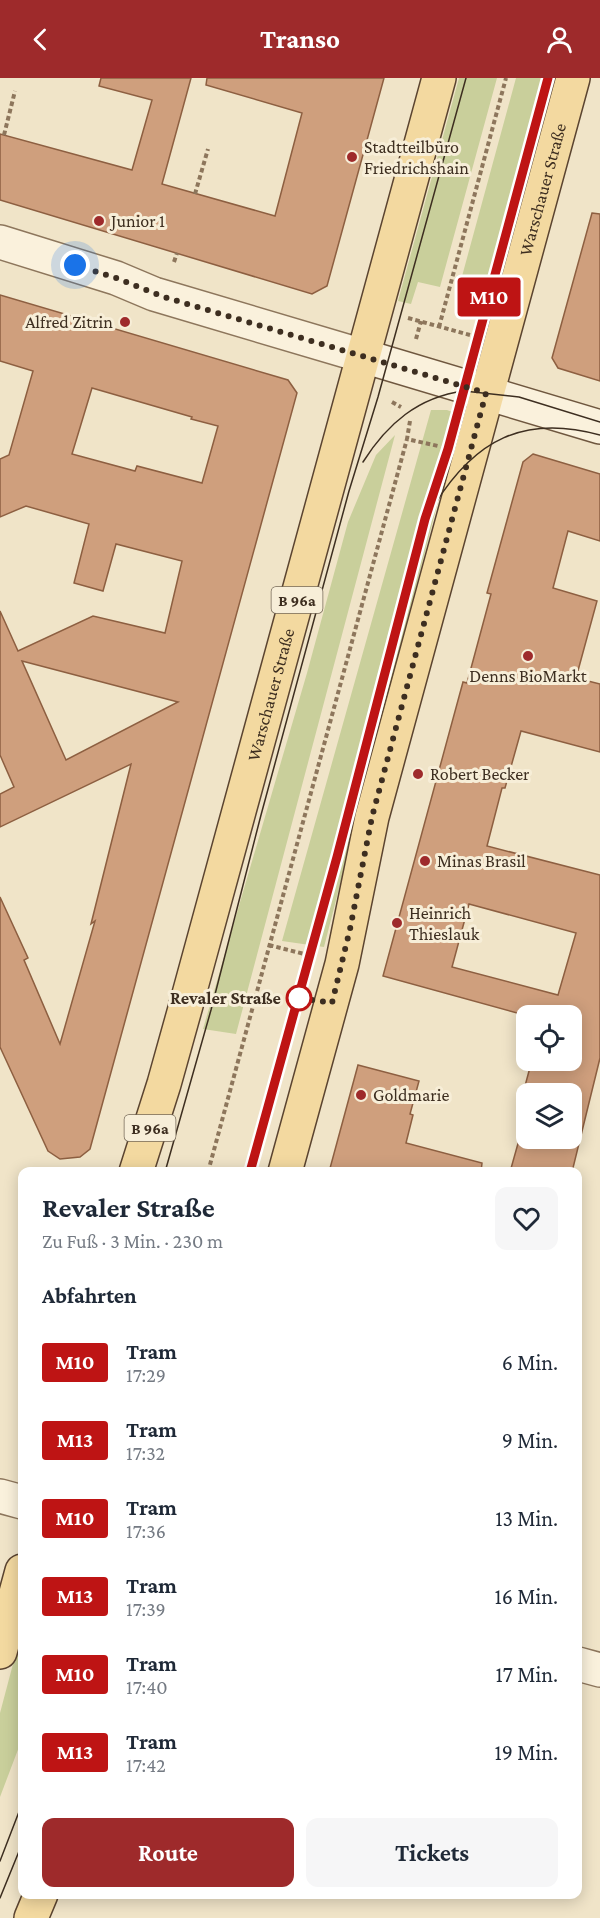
<!DOCTYPE html>
<html lang="de">
<meta charset="utf-8">
<style>
body{margin:0;font-family:"Crimson Pro",serif;background:#f6f6f7;color:#1f2937;height:100vh;display:flex;flex-direction:column;font-size:22px;white-space:nowrap}
*{box-sizing:border-box;margin:0}
p{font-size:20px;color:#747a83}
.icon{flex:none;width:33px;height:33px;fill:none;stroke:currentColor;stroke-width:2;stroke-linecap:round;stroke-linejoin:round}
.map{position:relative;flex:1;overflow:hidden}
.side{position:absolute;left:18px;top:1089px;width:564px;height:732px;display:flex;flex-direction:column;background:#fff;border-radius:12px;box-shadow:0 3px 15px #0003}
.side>*{flex:none}
.badge{padding:0 12px;border-radius:4px;font-size:21px;line-height:39px}
.fabs{position:absolute;left:516px;top:927px;display:grid;gap:12px}
.fabs a{display:grid;place-items:center;width:66px;height:66px;border-radius:12px;background:#fff;box-shadow:0 3px 15px #0003;font-size:30px}
.you{position:absolute;width:30px;height:30px;margin:-15px;border:4px solid #fff;border-radius:50%;background:#1a73e8;box-shadow:0 0 0 9px #1a73e833}
.map>.badge{position:absolute;translate:-50% -50%;box-shadow:0 0 0 3px #fff}
h2{padding:0 24px;font-size:22px;line-height:54px}
.round{display:grid;place-items:center;flex:none;width:63px;height:63px;border-radius:12px;background:#f6f6f7}
.headline{display:flex;align-items:center;justify-content:space-between;height:102px;padding:0 24px}
h1{font-size:28px;font-weight:700;line-height:45px}
.cta{display:flex;gap:12px;margin-top:auto;padding:12px 24px}
.cta a{flex:1;height:69px;border-radius:12px;background:#9e2a2b;color:#fff;font-size:24px;font-weight:700;line-height:69px;text-align:center}
.cta a+a{background:#f6f6f7;color:#1f2937}
ul{padding:0;list-style:none}
li{display:flex;align-items:center;gap:18px;height:78px;padding:0 24px}
li div{flex:1}
li b{display:block;font-size:22px}
li em{font-style:normal}
li .badge{min-width:66px;font-weight:700;text-align:center}
header{display:flex;justify-content:space-between;align-items:center;height:78px;padding:0 24px;background:#9e2a2b;color:#fff;font-size:27px;font-weight:700}
.map>svg:first-child{display:block}
.green{fill:#c9cf9b}
.building{fill:#cf9f7d;stroke:#8d5f41;stroke-width:1.5;fill-rule:evenodd}
.lines{fill:none;stroke-linecap:round;stroke-linejoin:round}
.street-casing{stroke:#8d765c;stroke-width:36}
.secondary-casing{stroke:#6f573f;stroke-width:36}
.primary-casing{stroke:#5b4430;stroke-width:36}
.path{stroke:#8d765c;stroke-width:4;stroke-dasharray:4.5 3;stroke-linecap:butt}
.street{stroke:#faf1dc;stroke-width:33}
.secondary{stroke:#faf1dc;stroke-width:33}
.primary{stroke:#f3d9a0;stroke-width:33}
.tram{stroke:#3d2e20;stroke-width:1.5}
.line-casing{stroke:#fff;stroke-width:14}
.line{stroke:#be1414;stroke-width:9}
.walk{stroke:#3d2e20;stroke-width:6;stroke-dasharray:0 10.8}
.poi-dot{fill:#9e2a2b;stroke:#f7eed8;stroke-width:2}
.stop-dot{fill:#fff;stroke:#be1414;stroke-width:3}
.labels{text-anchor:middle;stroke-width:6;stroke-linejoin:round;paint-order:stroke}
.shield{fill:#f7eed8;stroke:#756857;stroke-width:1.5}
.shield-label{font-size:16px;font-weight:bold;fill:#3d2e20}
.poi-label{font-size:18px;fill:#3d2e20;stroke:#f7eed8;text-anchor:start}
.street-label{font-size:18px;fill:#3d2e20;stroke:#f7eed8}
.stop-label{font-size:18px;font-weight:bold;fill:#3d2e20;stroke:#f7eed8;text-anchor:end}
</style>
<header><svg class="icon" aria-label="back" viewBox="0 0 24 24"><path d="M15 5l-7 7 7 7"/></svg>Transo<svg class="icon" aria-label="person" viewBox="0 0 24 24"><circle cx="12" cy="8" r="4"/><path d="M4 21q1-7 8-7t8 7"/></svg></header>
<div class="map">
<svg width="600" height="1840" viewBox="0 0 600 1840">
<rect width="100%" height="100%" fill="#f0e4c8"/>
<!-- green -->
<path class="green" d="M459,0H497L440,209L418,204L411,226L398,223Z
M516,0H556L489,246L477,244L483,220L458,213Z
M431,332H447L463,338L445,396L324,869L282,863Z
M395,357L236,956L203,951L307,595L348,444L376,377Z
M22,1552V1661L0,1719V1635Z"/>
<!-- building -->
<path class="building" d="M101,0H191L162,106L275,138L302,35L206,7L207,0H384L327,208L312,216L0,122V56L132,92L152,22L99,8Z
M592,135L600,136V303L558,290L552,280Z
M0,217L288,302L297,315L90,1071L80,1079L60,1081L48,1073L0,969V819L28,880L24,882L60,966L95,843L91,846L131,686L0,749V716L14,709L0,677V533L18,573L93,538L165,555L182,483L116,466L103,513L74,505L89,446L26,428L0,439V381L9,377L33,293L0,283ZM92,310L192,339L191,341L218,348L202,405L137,388L135,393L72,376ZM22,583L178,624L66,682Z
M533,376L600,396V463L568,453L553,510L597,523L576,600L600,606V674L521,653L505,710H502L487,768L600,797V980L572,1094H510L526,1037V1060H572V1016H526V1032L519,1030L532,982H572V938H528L383,898L463,604L467,605L491,516L487,515L523,384ZM469,826L576,855L558,917L452,889Z
M358,987L419,1003L410,1036L413,1037L406,1065L482,1085L481,1094H329Z"/>
<g class="lines">
<!-- street casing -->
<g class="street-casing">
<path id="street" d="M0,164L116,200L154,216L363,278
M0,1418L22,1424
M578,1586L600,1592"/>
</g>
<!-- secondary casing -->
<g class="secondary-casing">
<path id="secondary" d="M363,278L600,349"/>
</g>
<!-- primary casing -->
<g class="primary-casing">
<g id="primary">
<path id="s1" d="M136,1094L164,1006L188,920L439,0"/>
<path id="s2" d="M285,1094L342,886L372,739L573,0"/>
<path d="M0,1574L22,1493"/>
<path d="M31,1840L41,1816"/>
</g>
</g>
<!-- path -->
<path class="path" d="M4,57L15,13
M195,116L208,71
M174,184L177,175
M408,240L470,257
M439,249L506,0
M416,261L421,243
M392,324L401,329
M410,343L407,361L438,368
M269,867L312,878
M208,1094L407,361"/>
<!-- street -->
<use href="#street" class="street"/>
<!-- secondary -->
<use href="#secondary" class="secondary"/>
<!-- primary -->
<use href="#primary" class="primary"/>
<!-- tram -->
<path class="tram" d="M363,384C387,346 418,319 464,313L519,319L600,344
M435,426C475,362 524,336 600,357
M165,1094L211,932L261,737L349,413L378,319L466,0
M250,1094L343,759L425,441L448,371L548,0
M0,1783L22,1726
M0,1820L22,1766"/>
</g>
<g class="lines">
<!-- line casing -->
<g class="line-casing">
<path id="line" d="M250,1094L337,779L425,441L448,371L548,0"/>
</g>
<!-- line -->
<use href="#line" class="line"/>
<!-- walk -->
<path class="walk" d="M75,187L116,200L164,219L486,315L372,739L350,851L332,925L299,920"/>
</g>
<!-- markers -->
<g class="poi-dot">
<circle cx="352" cy="79" r="6"/>
<circle cx="99" cy="143" r="6"/>
<circle cx="125" cy="244" r="6"/>
<circle cx="528" cy="578" r="6"/>
<circle cx="418" cy="696" r="6"/>
<circle cx="425" cy="783" r="6"/>
<circle cx="397" cy="845" r="6"/>
<circle cx="361" cy="1017" r="6"/>
</g>
<circle class="stop-dot" cx="299" cy="920" r="12"/>
<g class="labels">
<!-- shield labels -->
<g class="shield">
<rect x="271.5" y="509" width="51" height="26" rx="4.5"/>
<rect x="124.5" y="1037" width="51" height="26" rx="4.5"/>
</g>
<g class="shield-label">
<text x="297" y="528">B 96a</text>
<text x="150" y="1056">B 96a</text>
</g>
<!-- poi labels -->
<g class="poi-label">
<text x="364" y="75">Stadtteilbüro<tspan x="364" dy="21">Friedrichshain</tspan></text>
<text x="111" y="149">Junior 1</text>
<text x="113" y="250" text-anchor="end">Alfred Zitrin</text>
<text x="528" y="604" text-anchor="middle">Denns BioMarkt</text>
<text x="430" y="702">Robert Becker</text>
<text x="437" y="789">Minas Brasil</text>
<text x="409" y="841">Heinrich<tspan x="409" dy="21">Thieslauk</tspan></text>
<text x="373" y="1023">Goldmarie</text>
</g>
<!-- street labels -->
<g class="street-label">
<text dy="6" stroke="none"><textPath href="#s2" startOffset="1016">Warschauer Straße</textPath></text>
<text dy="6" stroke="none"><textPath href="#s1" startOffset="496">Warschauer Straße</textPath></text>
</g>
<!-- stop labels -->
<g class="stop-label">
<text x="281" y="926">Revaler Straße</text>
</g>
</g>
</svg>
<div class="fabs">
<a><svg class="icon" aria-label="locate" viewBox="0 0 24 24"><circle cx="12" cy="12" r="6"/><path d="M12 2v4M12 18v4M2 12h4M18 12h4"/></svg></a>
<a><svg class="icon" aria-label="layers" viewBox="0 0 24 24"><path d="M12 4l9 5-9 5-9-5zM3 14l9 5 9-5"/></svg></a>
</div>
<div class="you" style="left:75px;top:187px"></div>
<b class="badge" style="left:489px;top:219px;background:#be1414;color:#fff">M10</b>
<section class="side">
<div class="headline"><div><h1>Revaler Straße</h1><p>Zu Fuß · 3 Min. · 230 m</p></div><a class="round"><svg class="icon" aria-label="heart" viewBox="0 0 24 24"><path d="M12 20l-8-8c-3-5 5-10 8-4 3-6 11-1 8 4z"/></svg></a></div>
<h2>Abfahrten</h2>
<ul>
<li><span class="badge" style="background:#be1414;color:#fff">M10</span><div><b>Tram</b><p>17:29</p></div><em>6 Min.</em></li>
<li><span class="badge" style="background:#be1414;color:#fff">M13</span><div><b>Tram</b><p>17:32</p></div><em>9 Min.</em></li>
<li><span class="badge" style="background:#be1414;color:#fff">M10</span><div><b>Tram</b><p>17:36</p></div><em>13 Min.</em></li>
<li><span class="badge" style="background:#be1414;color:#fff">M13</span><div><b>Tram</b><p>17:39</p></div><em>16 Min.</em></li>
<li><span class="badge" style="background:#be1414;color:#fff">M10</span><div><b>Tram</b><p>17:40</p></div><em>17 Min.</em></li>
<li><span class="badge" style="background:#be1414;color:#fff">M13</span><div><b>Tram</b><p>17:42</p></div><em>19 Min.</em></li>
</ul>
<div class="cta"><a>Route</a><a>Tickets</a></div>
</section>
</div>
